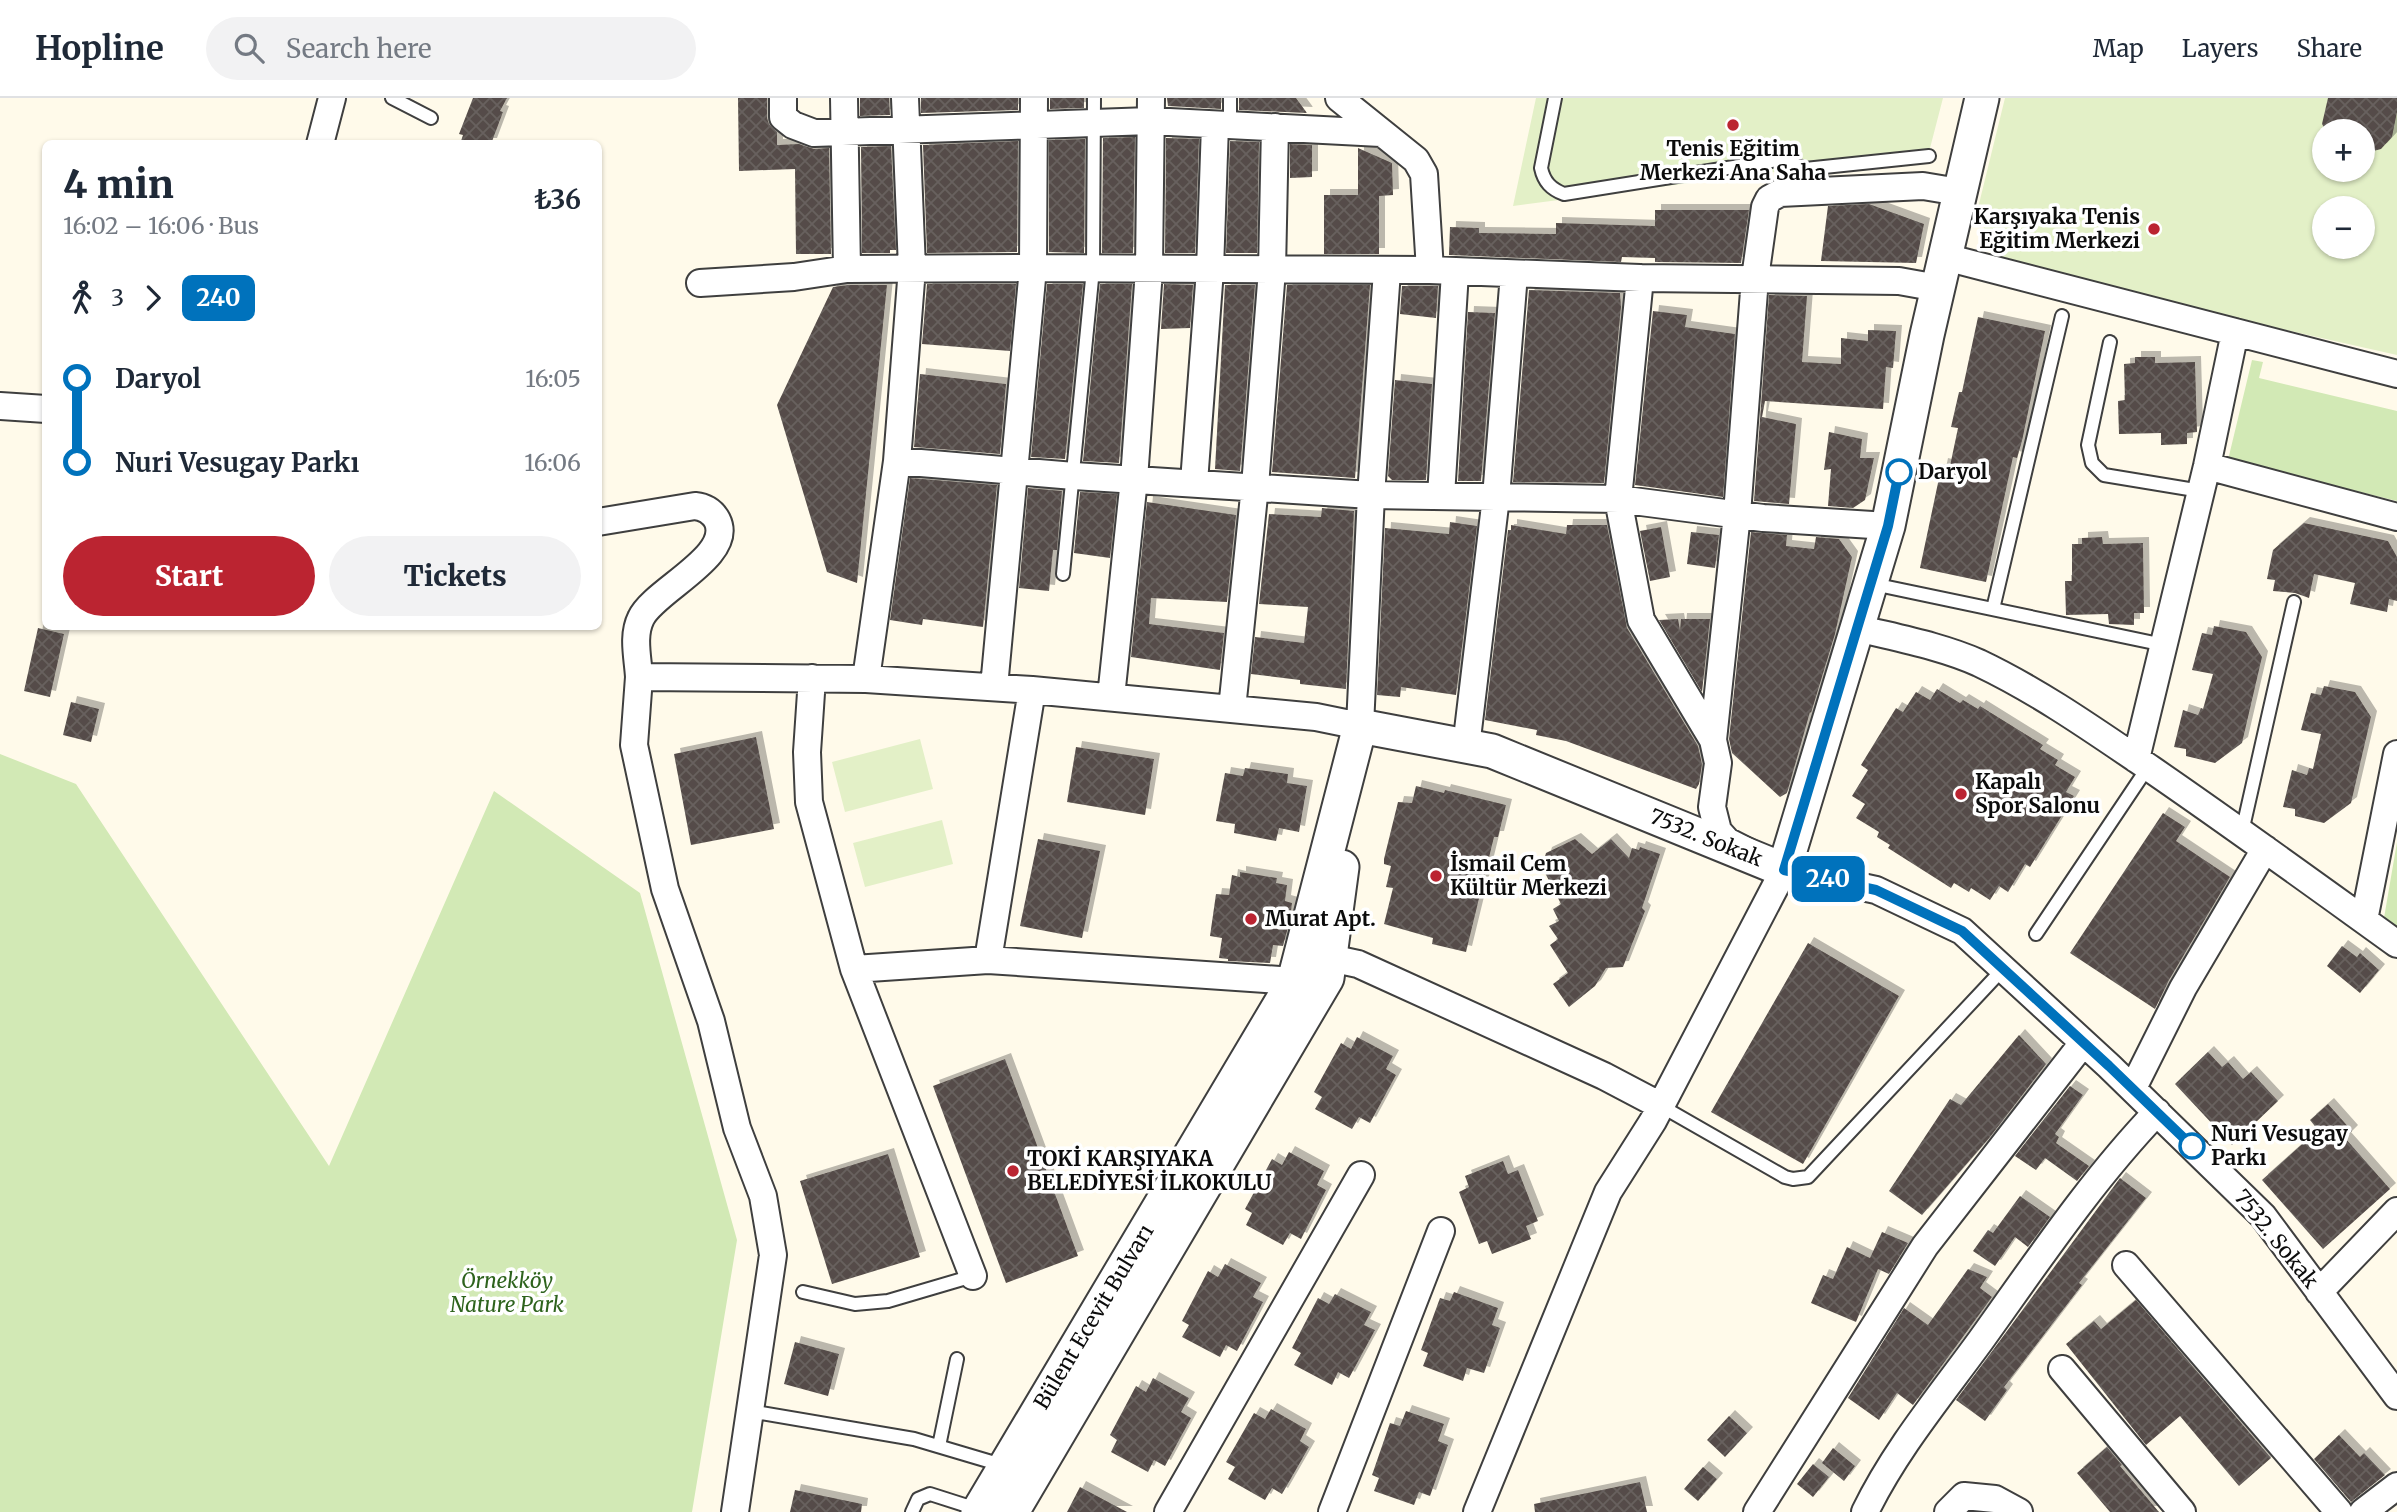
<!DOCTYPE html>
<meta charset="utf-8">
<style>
body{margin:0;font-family:Merriweather,serif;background:#f2f2f3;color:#1f2937;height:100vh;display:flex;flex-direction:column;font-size:26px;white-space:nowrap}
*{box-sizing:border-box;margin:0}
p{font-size:23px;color:#747a83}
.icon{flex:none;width:38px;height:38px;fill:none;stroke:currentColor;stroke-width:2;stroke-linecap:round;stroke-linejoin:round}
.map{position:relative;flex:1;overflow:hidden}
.details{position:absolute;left:42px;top:42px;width:560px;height:490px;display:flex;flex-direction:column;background:#fff;border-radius:10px;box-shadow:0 2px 5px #0004}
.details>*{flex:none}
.badge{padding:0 14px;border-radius:10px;font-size:24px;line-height:46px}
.fabs{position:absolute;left:2312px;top:21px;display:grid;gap:14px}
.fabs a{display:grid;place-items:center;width:63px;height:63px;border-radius:50%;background:#fff;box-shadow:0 2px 5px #0004;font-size:35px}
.map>.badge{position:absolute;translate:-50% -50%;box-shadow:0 0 0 4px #fff}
.legs{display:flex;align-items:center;gap:10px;height:77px;padding:0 21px;font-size:23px}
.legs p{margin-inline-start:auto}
.summary{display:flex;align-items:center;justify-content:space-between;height:119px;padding:0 21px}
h1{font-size:38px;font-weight:800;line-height:52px}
.cta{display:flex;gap:14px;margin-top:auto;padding:14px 21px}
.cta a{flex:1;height:80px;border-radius:42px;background:#bb2431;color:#fff;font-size:28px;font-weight:800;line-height:80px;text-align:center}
.cta a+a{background:#f2f2f3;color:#1f2937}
ul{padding:0 21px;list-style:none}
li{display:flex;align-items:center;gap:24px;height:84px;font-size:26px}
li i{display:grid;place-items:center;width:10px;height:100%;margin:0 9px;background:currentColor}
li i::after{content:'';width:18px;height:18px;margin:-9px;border:5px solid;border-radius:50%;background:#fff}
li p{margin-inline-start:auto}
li:first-child i{background:linear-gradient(#0000 50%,currentColor 0)}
li:last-child i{background:linear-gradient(currentColor 50%,#0000 0)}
header{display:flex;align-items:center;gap:42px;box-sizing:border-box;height:98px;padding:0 35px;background:#fff;border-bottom:2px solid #e0e1e3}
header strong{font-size:33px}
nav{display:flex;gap:38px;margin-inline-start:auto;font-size:24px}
.search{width:490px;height:63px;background:#f2f2f3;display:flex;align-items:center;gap:18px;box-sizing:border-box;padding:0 24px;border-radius:38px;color:#747a83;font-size:26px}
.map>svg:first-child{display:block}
.park{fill:#d2e9b5}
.pitch{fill:#e3f0c7;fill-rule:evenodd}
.building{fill:url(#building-cross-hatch);filter:url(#shadow)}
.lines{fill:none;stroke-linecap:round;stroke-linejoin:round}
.service-casing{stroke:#3f3f3f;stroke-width:16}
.minor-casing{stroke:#3f3f3f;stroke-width:30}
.tertiary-casing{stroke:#3f3f3f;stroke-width:37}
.service{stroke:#fff;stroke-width:12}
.minor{stroke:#fff;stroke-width:26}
.tertiary{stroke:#fff;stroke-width:33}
.line-1-casing{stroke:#fff;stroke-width:16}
.line-1{stroke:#0072bc;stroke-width:10}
.poi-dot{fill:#bb2431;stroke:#fff;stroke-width:2.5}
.stop-1-dot{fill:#fff;stroke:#0072bc;stroke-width:3.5}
.labels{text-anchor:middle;stroke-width:7;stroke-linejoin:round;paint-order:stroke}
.poi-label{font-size:21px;font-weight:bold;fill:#0c0c0c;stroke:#fff;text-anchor:start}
.stop-label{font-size:21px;font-weight:bold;fill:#0c0c0c;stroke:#fff;text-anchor:start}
.street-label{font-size:21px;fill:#0c0c0c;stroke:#fff}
.park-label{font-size:21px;font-style:italic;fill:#2e631d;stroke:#fff}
</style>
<header>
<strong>Hopline</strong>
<div class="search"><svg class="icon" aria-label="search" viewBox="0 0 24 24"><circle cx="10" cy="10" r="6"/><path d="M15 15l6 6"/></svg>Search here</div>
<nav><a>Map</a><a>Layers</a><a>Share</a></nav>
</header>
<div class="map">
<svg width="2397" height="1414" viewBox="0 0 2397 1414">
<defs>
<pattern id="building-cross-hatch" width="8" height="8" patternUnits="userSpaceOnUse" patternTransform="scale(1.75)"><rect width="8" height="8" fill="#544c48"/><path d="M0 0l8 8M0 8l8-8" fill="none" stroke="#68615e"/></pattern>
<filter id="shadow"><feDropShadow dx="6" dy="-6" stdDeviation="0" flood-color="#0004"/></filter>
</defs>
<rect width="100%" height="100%" fill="#fffaea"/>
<!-- park -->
<path class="park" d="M2252,262L2263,264L2259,280L2397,313V403L2228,362Z
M0,656L76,686L329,1068L494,693L640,795L737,1142L692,1414H0Z
M2397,744V830L2384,820Z"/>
<!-- pitch -->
<path class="pitch" d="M1536,0H1943L1929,54L1513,108Z
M2005,0H2397V257L2001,168L1977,114ZM2324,33H2362V72H2324ZM2324,110H2362V149H2324Z
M920,641L933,691L845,714L832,664Z
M942,722L953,766L865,789L853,745Z"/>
<!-- building -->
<path class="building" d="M473,0H507L500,13L503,14L491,46H460L463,37L459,36Z
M738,0H767V20L769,26L777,34V47L799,46L814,51L829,50L831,156H796L795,71L739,73Z
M860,0H889L890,17L860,18Z
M921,0H1018V12L921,15Z
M1050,0H1084V10L1050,11Z
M1167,0H1221V11L1168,8Z
M1239,0H1296L1307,15L1239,12Z
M2328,0H2397V14L2392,39L2381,51L2362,56V33H2326L2322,26Z
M1135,39L1133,155H1102L1103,40Z
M1166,40L1199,41L1195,155H1165Z
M1085,41L1084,155L1049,154V42Z
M1018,43L1017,154L927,155L923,47Z
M1230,43L1259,44L1257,155H1226Z
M1290,46L1312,47V79L1290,80Z
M891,48L896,152H890V155H862L861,49Z
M1358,50L1392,65L1393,97L1379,98V156H1324V97H1358Z
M1869,106L1924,126L1916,165L1821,163L1828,108Z
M1655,112H1749L1741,165L1655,164V160L1622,159L1621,164L1449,157L1450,129L1479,130V135L1556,136V125L1655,128Z
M927,186H1016L1010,253L922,246Z
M1047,186H1083L1065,361L1031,359Z
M1100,186H1132L1119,365L1083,363Z
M1164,186L1193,187L1190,230L1161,231Z
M848,187H887L857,485L827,474L777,307L833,189Z
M1225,187H1255L1240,373L1215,371Z
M1287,187H1370L1355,380L1272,374Z
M1402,188H1438L1436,220L1400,216Z
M1529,192L1620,195L1621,209L1604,385L1513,384Z
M1769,197L1807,198L1802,264L1841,266V240L1868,243V232L1896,233L1893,270L1886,269L1883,311L1765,303L1762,319L1796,326L1789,406L1754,403Z
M1653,213L1687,217L1685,229L1735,236L1723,399L1635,387Z
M1468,214L1495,215L1481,383H1458Z
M1978,219L2045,233L2022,343L2017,360L2013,359L1986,484L1920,470L1942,366L1950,368L1958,330L1951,329L1959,294H1962Z
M2135,259H2155V265L2195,264L2197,334L2187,335V346L2161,347V335L2119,336L2118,303L2125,302L2124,266L2135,265Z
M920,276L1006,286L1000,356L914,349Z
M1395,282L1432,286L1426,382H1392L1388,378Z
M1829,334L1862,341L1860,360H1874L1865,402L1853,410L1828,408L1831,371L1824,372Z
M910,380L997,387L983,529L923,521L922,527L890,522Z
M1028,390L1062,393L1057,452H1053L1049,493L1019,490Z
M1080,394L1117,396L1110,460L1074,455Z
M1147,404L1236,417L1227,504L1151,500L1149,526L1224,535L1220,572L1131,559Z
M1322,410L1354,413L1346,591L1300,586V582L1251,576L1255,539L1304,545L1308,509L1259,506L1269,416L1321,419Z
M1450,424L1477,428L1456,597L1401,589L1400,599L1377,597L1385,430L1449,436Z
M2304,425L2388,443L2397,459V503L2389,501L2387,514L2350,506L2355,485L2314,476L2309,500L2295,495L2273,493L2275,482L2267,481L2273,452Z
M1511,427L1566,436L1567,427H1607L1627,530L1698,648L1702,666L1699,686L1696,691L1566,643L1536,637L1537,632L1485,622L1508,432H1511Z
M1661,429L1670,479L1650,483L1640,433Z
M1691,434L1719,437L1715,470L1687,466Z
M1751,434L1787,437L1786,448L1814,451L1816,439L1839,441L1852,459L1835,536L1811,615L1810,614L1787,695L1780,699L1732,655L1729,641Z
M2102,439L2103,446L2143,445L2144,515H2134V527L2109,526L2108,516L2066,517L2065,483H2072V446H2082V440Z
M1678,521L1680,532L1681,521H1710L1702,594L1659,522Z
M2214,528L2246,534L2262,559L2242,645L2215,665L2186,658V651L2174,649L2183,612L2198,617L2201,610L2203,611L2213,576L2192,572L2202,535L2212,537Z
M38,530L64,536L50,599L24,593Z
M2324,588L2355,594L2371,619L2351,705L2324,725L2295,718V711L2283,709L2292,672L2307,677L2309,670L2313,671L2321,636L2301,632L2311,595L2321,597Z
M1937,591L1960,605L1963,602L1978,611L1980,608L2043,647L2040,651L2058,662L2055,667L2075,679L2066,694L2074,698L2030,769L2025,766L2008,794L1999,788L1990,802L1971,790L1969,794L1954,785L1951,790L1888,750L1890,747L1877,739L1879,734L1856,720L1865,706L1852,698L1868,672L1861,667L1896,610L1903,614L1916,594L1930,602Z
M71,604L99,611L91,644L63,637Z
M756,639L774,731L691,747L674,656Z
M1076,649L1154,661L1145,717L1067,704Z
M1245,670L1288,676L1287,685L1307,688L1299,734L1279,730L1276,743L1234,735L1235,726L1216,723L1225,675L1243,678Z
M1416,688L1444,695L1445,692L1506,707L1498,739H1494L1466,854L1432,846L1433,840L1384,826L1393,790L1386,789L1391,768L1384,766V761L1398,704L1412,705Z
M2163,715L2185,729L2176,743L2230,779L2169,882L2155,911L2070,855Z
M1038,741L1100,753L1082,840L1020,828Z
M1575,741L1592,756L1611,741L1629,760L1632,750L1639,752L1640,749L1660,756L1642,810L1645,813L1623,869L1606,870L1595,888L1569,909L1553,886L1568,875L1550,847L1558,841L1549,828L1559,823L1553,811L1561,806L1542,769L1546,755Z
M1240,774L1277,780L1276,785L1287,787L1285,803L1292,805L1290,822L1283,848L1273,847L1270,865L1228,863V861L1219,860L1222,840L1210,838L1216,796L1229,797L1232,777L1240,779Z
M1808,845L1899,898L1803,1066L1711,1014Z
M2342,848L2357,859L2360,855L2379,872L2360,895L2327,868Z
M2019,937L2046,966L1990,1039L1922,1117L1889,1093L1950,1001L1961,1007Z
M1357,939L1393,958L1386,971L1396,977L1370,1025L1359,1019L1352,1031L1315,1011L1322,999L1314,994L1341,945L1351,951Z
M2208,954L2222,969L2228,964L2243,981L2251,974L2278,1003L2232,1047L2175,986Z
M1005,961L1078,1158L1006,1185L933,988Z
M2070,988L2083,997L2055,1036L2059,1039L2056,1045L2089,1068L2077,1083L2045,1060L2036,1072L2015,1058Z
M2328,1006L2352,1033L2345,1040L2390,1091L2323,1151L2262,1082L2318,1032L2310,1022Z
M1289,1054L1324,1073L1317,1087L1326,1092L1301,1141L1290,1135L1283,1147L1246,1127L1252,1115L1245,1111L1272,1061L1282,1067Z
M888,1056L920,1159L832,1186L800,1083Z
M1503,1063L1508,1076L1518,1072L1538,1123L1526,1128L1531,1141L1492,1156L1487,1143L1479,1146L1459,1094L1469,1089L1465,1078Z
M2120,1080L2146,1100L2079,1185L2082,1187L2004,1289L2007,1292L1985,1323L1956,1302Z
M2020,1098L2050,1119L2028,1149L2015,1139L1995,1168L1973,1153L1988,1132L1993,1135Z
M1882,1134L1908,1145L1889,1176L1878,1171L1856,1224L1811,1205L1823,1177L1833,1181L1847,1149L1870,1160Z
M1225,1166L1261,1185L1253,1199L1263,1204L1237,1253L1226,1247L1220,1259L1182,1239L1189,1227L1182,1223L1208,1173L1218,1179Z
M1968,1171L1987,1179L1980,1190L1992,1199L1913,1307L1897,1295L1879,1322L1848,1300L1904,1210L1928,1227Z
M1454,1194L1498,1210L1492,1227L1500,1230L1484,1275L1467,1270L1463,1283L1423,1268L1428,1255L1421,1252L1440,1200L1450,1203Z
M1335,1196L1371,1214L1364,1227L1375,1232L1349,1280L1338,1274L1332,1287L1294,1267L1301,1255L1292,1250L1318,1200L1329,1206Z
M2136,1202L2271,1360L2239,1388L2180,1318L2146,1347L2066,1246L2094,1223L2101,1231Z
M795,1244L839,1256L828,1298L784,1286Z
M1153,1280L1189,1300L1181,1314L1191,1320L1165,1368L1154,1362L1148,1374L1111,1354L1117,1342L1110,1337L1136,1288L1146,1294Z
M1271,1311L1306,1331L1300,1343L1309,1349L1282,1396L1272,1390L1265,1402L1228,1381L1235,1369L1226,1364L1254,1315L1265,1321Z
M1406,1313L1444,1326L1438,1343L1448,1347L1430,1398L1419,1394L1414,1407L1374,1393L1379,1380L1372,1377L1390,1325L1400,1328Z
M1729,1318L1747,1335L1725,1359L1707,1342Z
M2339,1337L2360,1359L2364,1355L2385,1377L2351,1404L2314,1361Z
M2107,1349L2122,1367L2120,1368L2159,1414H2110L2077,1375Z
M1833,1350L1855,1368L1844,1383L1822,1365Z
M1813,1366L1829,1379L1813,1399L1797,1386Z
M1703,1369L1717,1381L1698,1403L1684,1391Z
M1640,1384L1647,1414H1535L1534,1406Z
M1080,1389L1127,1414H1067Z
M795,1392L862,1406L861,1414H790Z"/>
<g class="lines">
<!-- service casing -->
<g class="service-casing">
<path id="service" d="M392,0L431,20
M1555,0L1541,70C1544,84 1551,91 1564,96L1784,61L1805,71L1929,58
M1230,27V0
M2110,244L2088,347L2092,365L2104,377L2201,393
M1063,476L1093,171L1094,0
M1873,486L2164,547
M1993,511L2062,218
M2242,734L2294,504
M2036,836L2148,669
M1661,1008L1785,1079L1793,1081L1808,1079L2003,871
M803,1194L855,1206L888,1203L973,1178
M749,1313L914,1341L1005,1368
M939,1348L957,1261
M912,1414L918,1401L930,1396L977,1411"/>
</g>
<!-- minor casing -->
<g class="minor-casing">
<path id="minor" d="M783,0V19L793,27L814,35L1150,23L1381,35
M844,0L847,171
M1339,0L1416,62L1424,76L1430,172
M320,46L332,0
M1945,159L2397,276
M1640,180L1618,401L1641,522L1713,642L1718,665L1712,709L1718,733L1727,743L1784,772L1876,792L1962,833L2109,968L2263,1118L2397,1298
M700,185L794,179L847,171L1033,170L1430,172L1640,180L1899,183L1938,190
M0,308L46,311
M897,363L1074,378L1371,397L1618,401L1763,420L1888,428
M2207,368L2397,419
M1194,384L1210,172L1215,27
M1441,398L1455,174
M598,424L695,408C704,409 712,413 717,422C735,458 654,492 641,520C632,538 638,560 639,579
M1857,530C1897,540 1941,548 1979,565C2040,594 2095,633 2151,671C2234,728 2315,787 2397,846
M812,580L807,654L809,704L854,871L973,1178
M866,581L897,363L912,170L905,0
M994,589L1033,170L1034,0
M1111,599L1134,381L1149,172L1151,0
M1232,611L1255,388L1272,172L1275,29
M1713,642L1737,416L1755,180L1765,109L1769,101L1780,95L1923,88L1959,94
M1466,649L1496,399L1514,176
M2136,661L2207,368L2235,234
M2364,822L2397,656
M988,862L1032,592
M854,871L988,862L1294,883L1330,860L1358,866L1604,978L1661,1008
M2133,990L2183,890L2265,751
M2126,1167L2339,1414
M2319,1194L2397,1113
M2062,1271L2182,1414
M735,1414L773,1157L763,1098L737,1030L711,923L665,791L634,647L639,579L866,581L1032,592L1316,619L1360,628L1371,397L1387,173
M1168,1414L1361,1077
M1332,1414L1441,1133
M1477,1414L1608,1094L1653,1023L1784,772
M1757,1414L1925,1148L2083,945
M1865,1414C1895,1352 1941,1297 1981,1242C2037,1164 2091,1083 2157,1014
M1948,1414L1964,1398L1995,1401L2019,1414
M2363,1414L2397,1388"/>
</g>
<!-- tertiary casing -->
<g class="tertiary-casing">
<path id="tertiary" d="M1360,628L1492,653L1784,772L1888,428L1927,237L1982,0
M978,1414L1294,883L1360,628
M1012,1414L1327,880L1342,769"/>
</g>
<!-- service -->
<use href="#service" class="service"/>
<!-- minor -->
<use href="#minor" class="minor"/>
<!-- tertiary -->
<use href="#tertiary" class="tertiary"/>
</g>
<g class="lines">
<!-- line-1 casing -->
<g class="line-1-casing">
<path id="line-1" d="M1899,374L1888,428L1784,772L1876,792L1962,833L2109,968L2192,1048"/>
</g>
<!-- line-1 -->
<use href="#line-1" class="line-1"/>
</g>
<!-- markers -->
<g class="poi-dot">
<circle cx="1733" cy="27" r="7"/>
<circle cx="2154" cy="131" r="7"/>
<circle cx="1961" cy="696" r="7"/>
<circle cx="1436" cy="778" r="7"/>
<circle cx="1251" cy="821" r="7"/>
<circle cx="1013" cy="1073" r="7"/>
</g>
<g class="stop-1-dot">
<circle cx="1899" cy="374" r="12"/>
<circle cx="2192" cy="1048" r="12"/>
</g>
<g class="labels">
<!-- poi labels -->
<g class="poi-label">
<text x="1733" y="58" text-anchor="middle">Tenis Eğitim<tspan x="1733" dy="24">Merkezi Ana Saha</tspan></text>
<text x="2140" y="126" text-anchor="end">Karşıyaka Tenis<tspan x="2140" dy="24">Eğitim Merkezi</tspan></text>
<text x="1975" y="691">Kapalı<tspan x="1975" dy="24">Spor Salonu</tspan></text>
<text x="1450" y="773">İsmail Cem<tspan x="1450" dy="24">Kültür Merkezi</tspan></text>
<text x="1265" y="828">Murat Apt.</text>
<text x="1027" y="1068">TOKİ KARŞIYAKA<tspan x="1027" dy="24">BELEDİYESİ İLKOKULU</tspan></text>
</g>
<!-- stop labels -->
<g class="stop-label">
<text x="1918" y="381">Daryol</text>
<text x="2211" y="1043">Nuri Vesugay<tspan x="2211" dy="24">Parkı</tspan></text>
</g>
<!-- street labels -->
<g class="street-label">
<text transform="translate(1706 740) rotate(22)" y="7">7532. Sokak</text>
<text transform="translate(2276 1141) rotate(51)" y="7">7532. Sokak</text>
<text transform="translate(1094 1219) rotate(-59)" y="7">Bülent Ecevit Bulvarı</text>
</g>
<!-- park labels -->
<g class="park-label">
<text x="507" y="1190">Örnekköy<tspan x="507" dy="24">Nature Park</tspan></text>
</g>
</g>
</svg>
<div class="fabs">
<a>+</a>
<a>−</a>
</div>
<b class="badge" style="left:1828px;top:781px;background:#0072bc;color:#fff">240</b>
<section class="details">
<div class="summary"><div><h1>4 min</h1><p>16:02 – 16:06 · Bus</p></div><b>₺36</b></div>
<div class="legs"><svg class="icon" aria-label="walk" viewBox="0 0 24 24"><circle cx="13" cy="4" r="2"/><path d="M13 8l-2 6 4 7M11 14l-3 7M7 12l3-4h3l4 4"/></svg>3<svg class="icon" aria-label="forward" viewBox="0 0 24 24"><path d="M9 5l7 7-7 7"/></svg><b class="badge" style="background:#0072bc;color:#fff">240</b></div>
<ul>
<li><i style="color:#0072bc"></i><b>Daryol</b><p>16:05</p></li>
<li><i style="color:#0072bc"></i><b>Nuri Vesugay Parkı</b><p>16:06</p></li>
</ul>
<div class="cta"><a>Start</a><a>Tickets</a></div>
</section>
</div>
